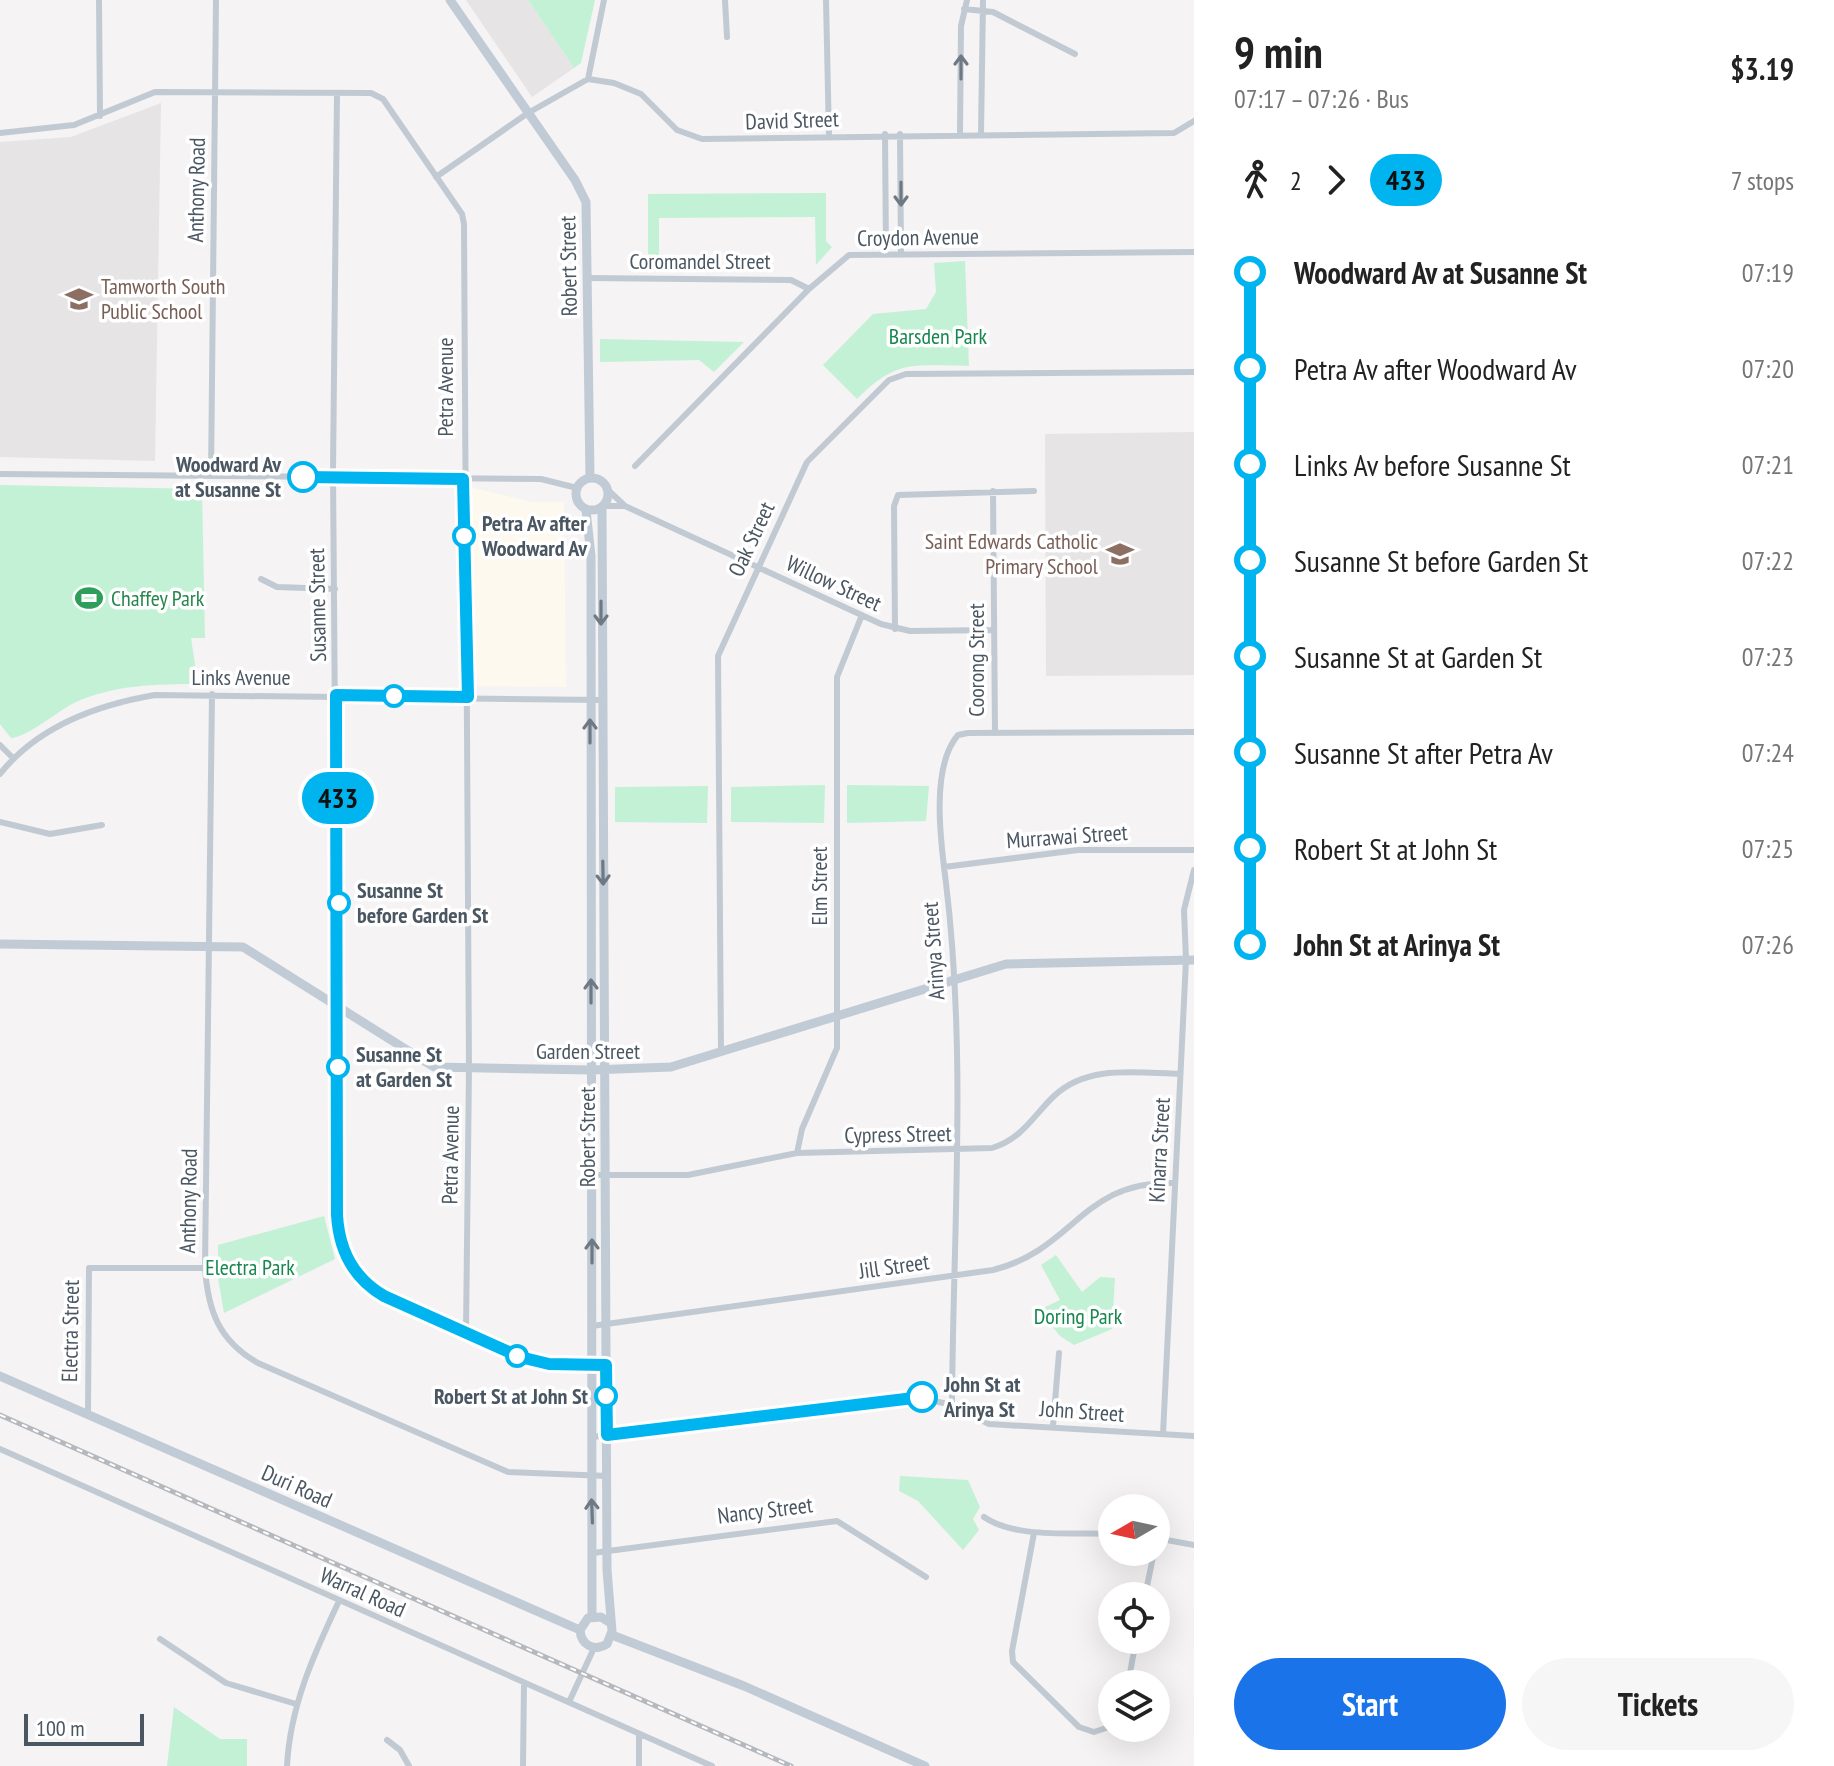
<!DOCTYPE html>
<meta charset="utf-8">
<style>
body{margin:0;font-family:"PT Sans Narrow",sans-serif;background:#f6f6f6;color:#222;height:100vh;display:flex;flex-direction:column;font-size:30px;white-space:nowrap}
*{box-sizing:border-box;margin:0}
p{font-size:26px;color:#767676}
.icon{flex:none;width:44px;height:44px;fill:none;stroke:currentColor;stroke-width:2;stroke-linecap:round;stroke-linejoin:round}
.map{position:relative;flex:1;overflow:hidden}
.sheet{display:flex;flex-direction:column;background:#fff;width:640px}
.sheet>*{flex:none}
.badge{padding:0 16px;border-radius:26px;font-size:28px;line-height:52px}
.needle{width:52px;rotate:261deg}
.buttons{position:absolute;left:1098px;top:1494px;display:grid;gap:16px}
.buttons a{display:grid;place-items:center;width:72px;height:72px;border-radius:50%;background:#fff;box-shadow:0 8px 32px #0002;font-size:40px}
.scale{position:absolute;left:24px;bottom:20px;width:120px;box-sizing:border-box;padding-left:8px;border:4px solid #4a5661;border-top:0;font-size:22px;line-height:28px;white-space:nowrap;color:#4a5661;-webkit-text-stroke:6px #fff;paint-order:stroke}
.map>.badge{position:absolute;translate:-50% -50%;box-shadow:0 0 0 4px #fff}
.legs{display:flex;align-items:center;gap:12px;height:88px;padding:0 40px;font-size:26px}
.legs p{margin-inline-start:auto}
.summary{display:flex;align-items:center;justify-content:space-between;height:136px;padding:0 40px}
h1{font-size:44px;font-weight:600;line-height:60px}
.button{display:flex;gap:16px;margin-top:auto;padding:16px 40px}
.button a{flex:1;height:92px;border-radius:48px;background:#1a73e8;color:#fff;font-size:32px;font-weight:600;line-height:92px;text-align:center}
.button a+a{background:#f6f6f6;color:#222}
ul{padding:0 40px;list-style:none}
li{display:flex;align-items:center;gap:28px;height:96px;font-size:30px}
li i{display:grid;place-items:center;width:12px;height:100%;margin:0 10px;background:currentColor}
li i::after{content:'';width:20px;height:20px;margin:-10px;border:6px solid;border-radius:50%;background:#fff}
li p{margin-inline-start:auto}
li:first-child i{background:linear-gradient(#0000 50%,currentColor 0)}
li:last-child i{background:linear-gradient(currentColor 50%,#0000 0)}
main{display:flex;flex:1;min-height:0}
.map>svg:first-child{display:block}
.commercial{fill:#fdf9ef}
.education{fill:#e6e4e5}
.green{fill:#c3f1d5}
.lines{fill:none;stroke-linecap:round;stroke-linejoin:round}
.street{stroke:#c1cad2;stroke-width:6}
.secondary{stroke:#c1cbd6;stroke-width:9}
.rail-casing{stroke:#b5b8bd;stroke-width:5}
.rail{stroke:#fff;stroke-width:2;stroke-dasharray:6;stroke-linecap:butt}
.oneway{stroke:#6e7983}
.oneway2{stroke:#6e7984}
.line-1-casing{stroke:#fff;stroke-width:18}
.line-1{stroke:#00b5ef;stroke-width:12}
.stop-1-dot{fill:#fff;stroke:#00b5ef;stroke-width:4}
.labels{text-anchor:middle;stroke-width:7;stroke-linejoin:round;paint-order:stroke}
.street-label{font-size:22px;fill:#4a5661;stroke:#fff}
.education-label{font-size:22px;fill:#785e54;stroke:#fff;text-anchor:start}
.park-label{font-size:22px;fill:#17864f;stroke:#fff}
.stop-label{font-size:22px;font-weight:bold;fill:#4a5661;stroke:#fff;text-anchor:start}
.leisure-label{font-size:22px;fill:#27864d;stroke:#fff;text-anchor:start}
</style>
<main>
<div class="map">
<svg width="1194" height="1766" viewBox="0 0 1194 1766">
<rect width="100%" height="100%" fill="#f5f3f3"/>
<!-- commercial -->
<path class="commercial" d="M470,487L532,502H564L566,687L472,686Z"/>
<!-- education -->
<path class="education" d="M466,0H528L574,68L532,97Z
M161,103L155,461L0,457V142L71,137Z
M1194,432V675L1046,676L1045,434Z"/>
<!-- green -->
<path class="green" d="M528,0H595L581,63L574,68Z
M826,193V241L832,247L816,265L815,217L659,218V266H648V194Z
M965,261L969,366C914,366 898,358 857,399L823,365L873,314L926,309L936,292L934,263Z
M600,339L744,342L714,372L699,360L600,362Z
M0,485L202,489L205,638H191L198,684C155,684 115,685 76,702C59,710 26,738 11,738L0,724Z
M825,785L824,823L731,822V787Z
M847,785L929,786L926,821L847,823Z
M708,786L707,823L615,822V787Z
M324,1216L335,1259L224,1313L218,1278V1245Z
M1056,1255L1082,1292L1100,1277L1115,1278L1112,1329L1074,1345L1060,1336L1039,1310L1060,1300L1041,1265Z
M900,1476L968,1480L980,1507L973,1519L979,1530L963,1550L918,1501L899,1491Z
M174,1707L220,1739H247V1766H167Z"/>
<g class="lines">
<!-- street -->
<path class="street" d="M99,0L100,116
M725,0L727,37
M826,0L829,137
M964,9L993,12L1075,54
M588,79L604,0
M337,93L333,471L339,1239C348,1264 362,1283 384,1296L520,1357L549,1364L606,1365
M0,133L74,125L155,92L371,93L383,99L462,214L464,224L469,1068L466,1332
M885,134L886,254
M900,134L901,254
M960,134L961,26L967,0
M981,134L983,0
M436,177L528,113L588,79L614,83L641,94L677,130L702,139L1174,133L1194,121
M587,278L791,280L809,289
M635,466L809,289L849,255L1194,252
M0,474L541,479L577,488
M211,476L216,0
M608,490L625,506L881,624L910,631L994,630
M993,491L995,733
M603,506H625
M261,579L277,587L335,589
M895,629L894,506L898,495L1034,491
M212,694L205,1268C208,1311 219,1341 258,1363L508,1472L607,1476
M0,745L13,758
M0,774C38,726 96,705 155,695L602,700
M0,822L50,834L102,825
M944,867L1078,850H1194
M721,1052L718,656L807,462L889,380L906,374L1194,372
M797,1153L802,1129L837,1048V677L862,615
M591,1175H688L797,1153L992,1148C1022,1139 1033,1116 1054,1096C1088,1064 1137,1073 1180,1074
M592,1326L993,1270C1076,1249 1081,1180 1175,1183
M952,1405C953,1231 967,1056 946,883C941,844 930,767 958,735L968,733L1194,732
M88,1414L89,1268H205
M1053,1426L1059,1353
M1163,1434L1186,960L1184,910L1194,870
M593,1437L912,1396L952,1405L989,1424L1194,1436
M0,1449L712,1766
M984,1517C1016,1539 1073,1532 1112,1534
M1034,1533L1012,1651L1013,1662L1079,1727L1094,1732L1112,1726
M1156,1538L1194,1545
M593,1553L837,1521L926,1577
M1145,1596L1154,1552
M160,1639L226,1683L296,1704
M1128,1684L1136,1640
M569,1702L594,1648
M387,1740L400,1750L409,1766
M287,1766C290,1706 314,1654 339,1601
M523,1766L524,1683
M639,1766V1735"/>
<!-- secondary -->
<path class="secondary" d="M450,0L575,180L586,202L590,478
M576 494a16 16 0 1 1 32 0a16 16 0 1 1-32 0Z
M602,507L607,1570L612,1631L607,1644C594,1652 581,1645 580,1630L588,1618L601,1617L609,1622
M586,510L591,556L592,1617
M0,944L243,947L434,1067L591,1070L671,1067L1006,964L1194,960
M0,1376L580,1630
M612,1635L744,1686L925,1766"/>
<!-- rail casing -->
<g class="rail-casing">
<path id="rail" d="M0,1415L791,1766"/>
</g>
<!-- rail -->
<use href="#rail" class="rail"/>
</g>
<!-- one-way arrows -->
<defs><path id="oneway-shaft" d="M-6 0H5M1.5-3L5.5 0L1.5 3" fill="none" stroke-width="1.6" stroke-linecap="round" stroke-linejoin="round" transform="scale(2)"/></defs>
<g class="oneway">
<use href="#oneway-shaft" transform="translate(961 67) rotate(-90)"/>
<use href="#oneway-shaft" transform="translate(901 194) rotate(90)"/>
</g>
<g class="oneway2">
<use href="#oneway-shaft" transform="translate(601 613) rotate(90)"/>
<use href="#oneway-shaft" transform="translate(590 731) rotate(-90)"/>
<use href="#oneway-shaft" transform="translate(603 873) rotate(89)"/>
<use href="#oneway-shaft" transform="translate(591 991) rotate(-90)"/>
<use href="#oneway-shaft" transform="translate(592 1251) rotate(-90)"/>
<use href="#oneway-shaft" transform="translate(592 1511) rotate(-92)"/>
</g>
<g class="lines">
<!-- line-1 casing -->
<g class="line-1-casing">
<path id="line-1" d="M303,477L463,479L468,697L336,695L337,1215C339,1250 353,1278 384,1296L520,1357L549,1364L606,1365L607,1435L922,1397"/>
</g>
<!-- line-1 -->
<use href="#line-1" class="line-1"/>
</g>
<!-- icons -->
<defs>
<g id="school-bare" transform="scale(2.16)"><path d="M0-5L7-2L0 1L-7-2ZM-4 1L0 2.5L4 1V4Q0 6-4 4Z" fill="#8d6e63" stroke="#fff" stroke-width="2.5" paint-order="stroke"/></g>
<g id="stadium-bare" transform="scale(2.16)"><path d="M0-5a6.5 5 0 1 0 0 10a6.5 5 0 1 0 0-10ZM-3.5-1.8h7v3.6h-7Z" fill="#2e9e5b" stroke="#fff" stroke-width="2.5" paint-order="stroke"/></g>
</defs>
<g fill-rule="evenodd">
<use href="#school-bare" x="79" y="299"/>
<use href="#school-bare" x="1120" y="554"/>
<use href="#stadium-bare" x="89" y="598"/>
</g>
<!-- markers -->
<g class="stop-1-dot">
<circle cx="303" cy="477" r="14"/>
<circle cx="464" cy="536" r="10"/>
<circle cx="394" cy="696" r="10"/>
<circle cx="339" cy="903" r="10"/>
<circle cx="338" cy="1067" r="10"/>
<circle cx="517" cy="1356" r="10"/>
<circle cx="606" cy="1396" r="10"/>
<circle cx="922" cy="1397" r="14"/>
</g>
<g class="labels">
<!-- street labels -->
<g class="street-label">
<text transform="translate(792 120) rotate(-2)" y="8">David Street</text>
<text transform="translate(196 190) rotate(-89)" y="8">Anthony Road</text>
<text transform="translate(918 237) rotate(-1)" y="8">Croydon Avenue</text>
<text x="700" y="269">Coromandel Street</text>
<text transform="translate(568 266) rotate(-91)" y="8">Robert Street</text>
<text transform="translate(445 387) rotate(-90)" y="8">Petra Avenue</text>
<text transform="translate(751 539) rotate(-65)" y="8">Oak Street</text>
<text transform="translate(834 583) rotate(25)" y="8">Willow Street</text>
<text transform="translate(317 605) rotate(-91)" y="8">Susanne Street</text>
<text transform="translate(976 660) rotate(-90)" y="8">Coorong Street</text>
<text x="241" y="685">Links Avenue</text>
<text transform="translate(1067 836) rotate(-4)" y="8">Murrawai Street</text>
<text transform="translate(819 886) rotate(-90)" y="8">Elm Street</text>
<text transform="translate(933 951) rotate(-94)" y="8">Arinya Street</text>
<text x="588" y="1059">Garden Street</text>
<text transform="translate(898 1134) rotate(-1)" y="8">Cypress Street</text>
<text transform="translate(587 1137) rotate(-90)" y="8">Robert Street</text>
<text transform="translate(1159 1150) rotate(-87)" y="8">Kinarra Street</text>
<text transform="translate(450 1155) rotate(-89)" y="8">Petra Avenue</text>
<text transform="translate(188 1201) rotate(-89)" y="8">Anthony Road</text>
<text transform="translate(894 1266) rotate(-8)" y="8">Jill Street</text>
<text transform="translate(70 1331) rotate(-89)" y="8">Electra Street</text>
<text transform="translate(1082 1411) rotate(4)" y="8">John Street</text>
<text transform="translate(297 1486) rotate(24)" y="8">Duri Road</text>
<text transform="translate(765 1510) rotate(-7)" y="8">Nancy Street</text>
<text transform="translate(363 1592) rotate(24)" y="8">Warral Road</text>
</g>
<!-- education labels -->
<g class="education-label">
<text x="101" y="294">Tamworth South<tspan x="101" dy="25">Public School</tspan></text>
<text x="1098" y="549" text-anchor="end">Saint Edwards Catholic<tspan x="1098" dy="25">Primary School</tspan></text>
</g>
<!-- park labels -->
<g class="park-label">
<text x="938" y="344">Barsden Park</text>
<text x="250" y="1275">Electra Park</text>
<text x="1078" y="1324">Doring Park</text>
</g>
<!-- stop labels -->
<g class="stop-label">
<text x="281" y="472" text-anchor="end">Woodward Av<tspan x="281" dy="25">at Susanne St</tspan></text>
<text x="482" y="531">Petra Av after<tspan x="482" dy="25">Woodward Av</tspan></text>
<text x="357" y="898">Susanne St<tspan x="357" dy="25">before Garden St</tspan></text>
<text x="356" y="1062">Susanne St<tspan x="356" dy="25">at Garden St</tspan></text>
<text x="944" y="1392">John St at<tspan x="944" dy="25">Arinya St</tspan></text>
<text x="588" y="1404" text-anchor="end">Robert St at John St</text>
</g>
<!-- leisure labels -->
<g class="leisure-label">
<text x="111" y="606">Chaffey Park</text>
</g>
</g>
</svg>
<div class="buttons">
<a><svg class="needle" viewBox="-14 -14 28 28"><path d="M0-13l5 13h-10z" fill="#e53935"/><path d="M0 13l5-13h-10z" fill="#767676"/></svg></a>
<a><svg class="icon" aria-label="locate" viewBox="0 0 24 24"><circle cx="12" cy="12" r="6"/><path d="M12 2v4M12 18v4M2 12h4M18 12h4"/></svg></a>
<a><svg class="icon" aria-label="layers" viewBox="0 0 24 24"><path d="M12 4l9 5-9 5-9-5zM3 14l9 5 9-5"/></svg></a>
</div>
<div class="scale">100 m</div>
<b class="badge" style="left:338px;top:798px;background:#00b5ef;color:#111">433</b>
</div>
<section class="sheet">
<div class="summary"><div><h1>9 min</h1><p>07:17 – 07:26 · Bus</p></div><b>$3.19</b></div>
<div class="legs"><svg class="icon" aria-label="walk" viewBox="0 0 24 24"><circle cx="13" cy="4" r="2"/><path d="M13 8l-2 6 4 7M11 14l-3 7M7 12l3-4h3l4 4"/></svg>2<svg class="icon" aria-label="forward" viewBox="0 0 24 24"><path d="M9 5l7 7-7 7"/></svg><b class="badge" style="background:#00b5ef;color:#111">433</b><p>7 stops</p></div>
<ul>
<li><i style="color:#00b5ef"></i><b>Woodward Av at Susanne St</b><p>07:19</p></li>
<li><i style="color:#00b5ef"></i><span>Petra Av after Woodward Av</span><p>07:20</p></li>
<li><i style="color:#00b5ef"></i><span>Links Av before Susanne St</span><p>07:21</p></li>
<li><i style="color:#00b5ef"></i><span>Susanne St before Garden St</span><p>07:22</p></li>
<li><i style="color:#00b5ef"></i><span>Susanne St at Garden St</span><p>07:23</p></li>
<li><i style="color:#00b5ef"></i><span>Susanne St after Petra Av</span><p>07:24</p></li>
<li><i style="color:#00b5ef"></i><span>Robert St at John St</span><p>07:25</p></li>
<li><i style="color:#00b5ef"></i><b>John St at Arinya St</b><p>07:26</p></li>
</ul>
<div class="button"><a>Start</a><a>Tickets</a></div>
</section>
</main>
